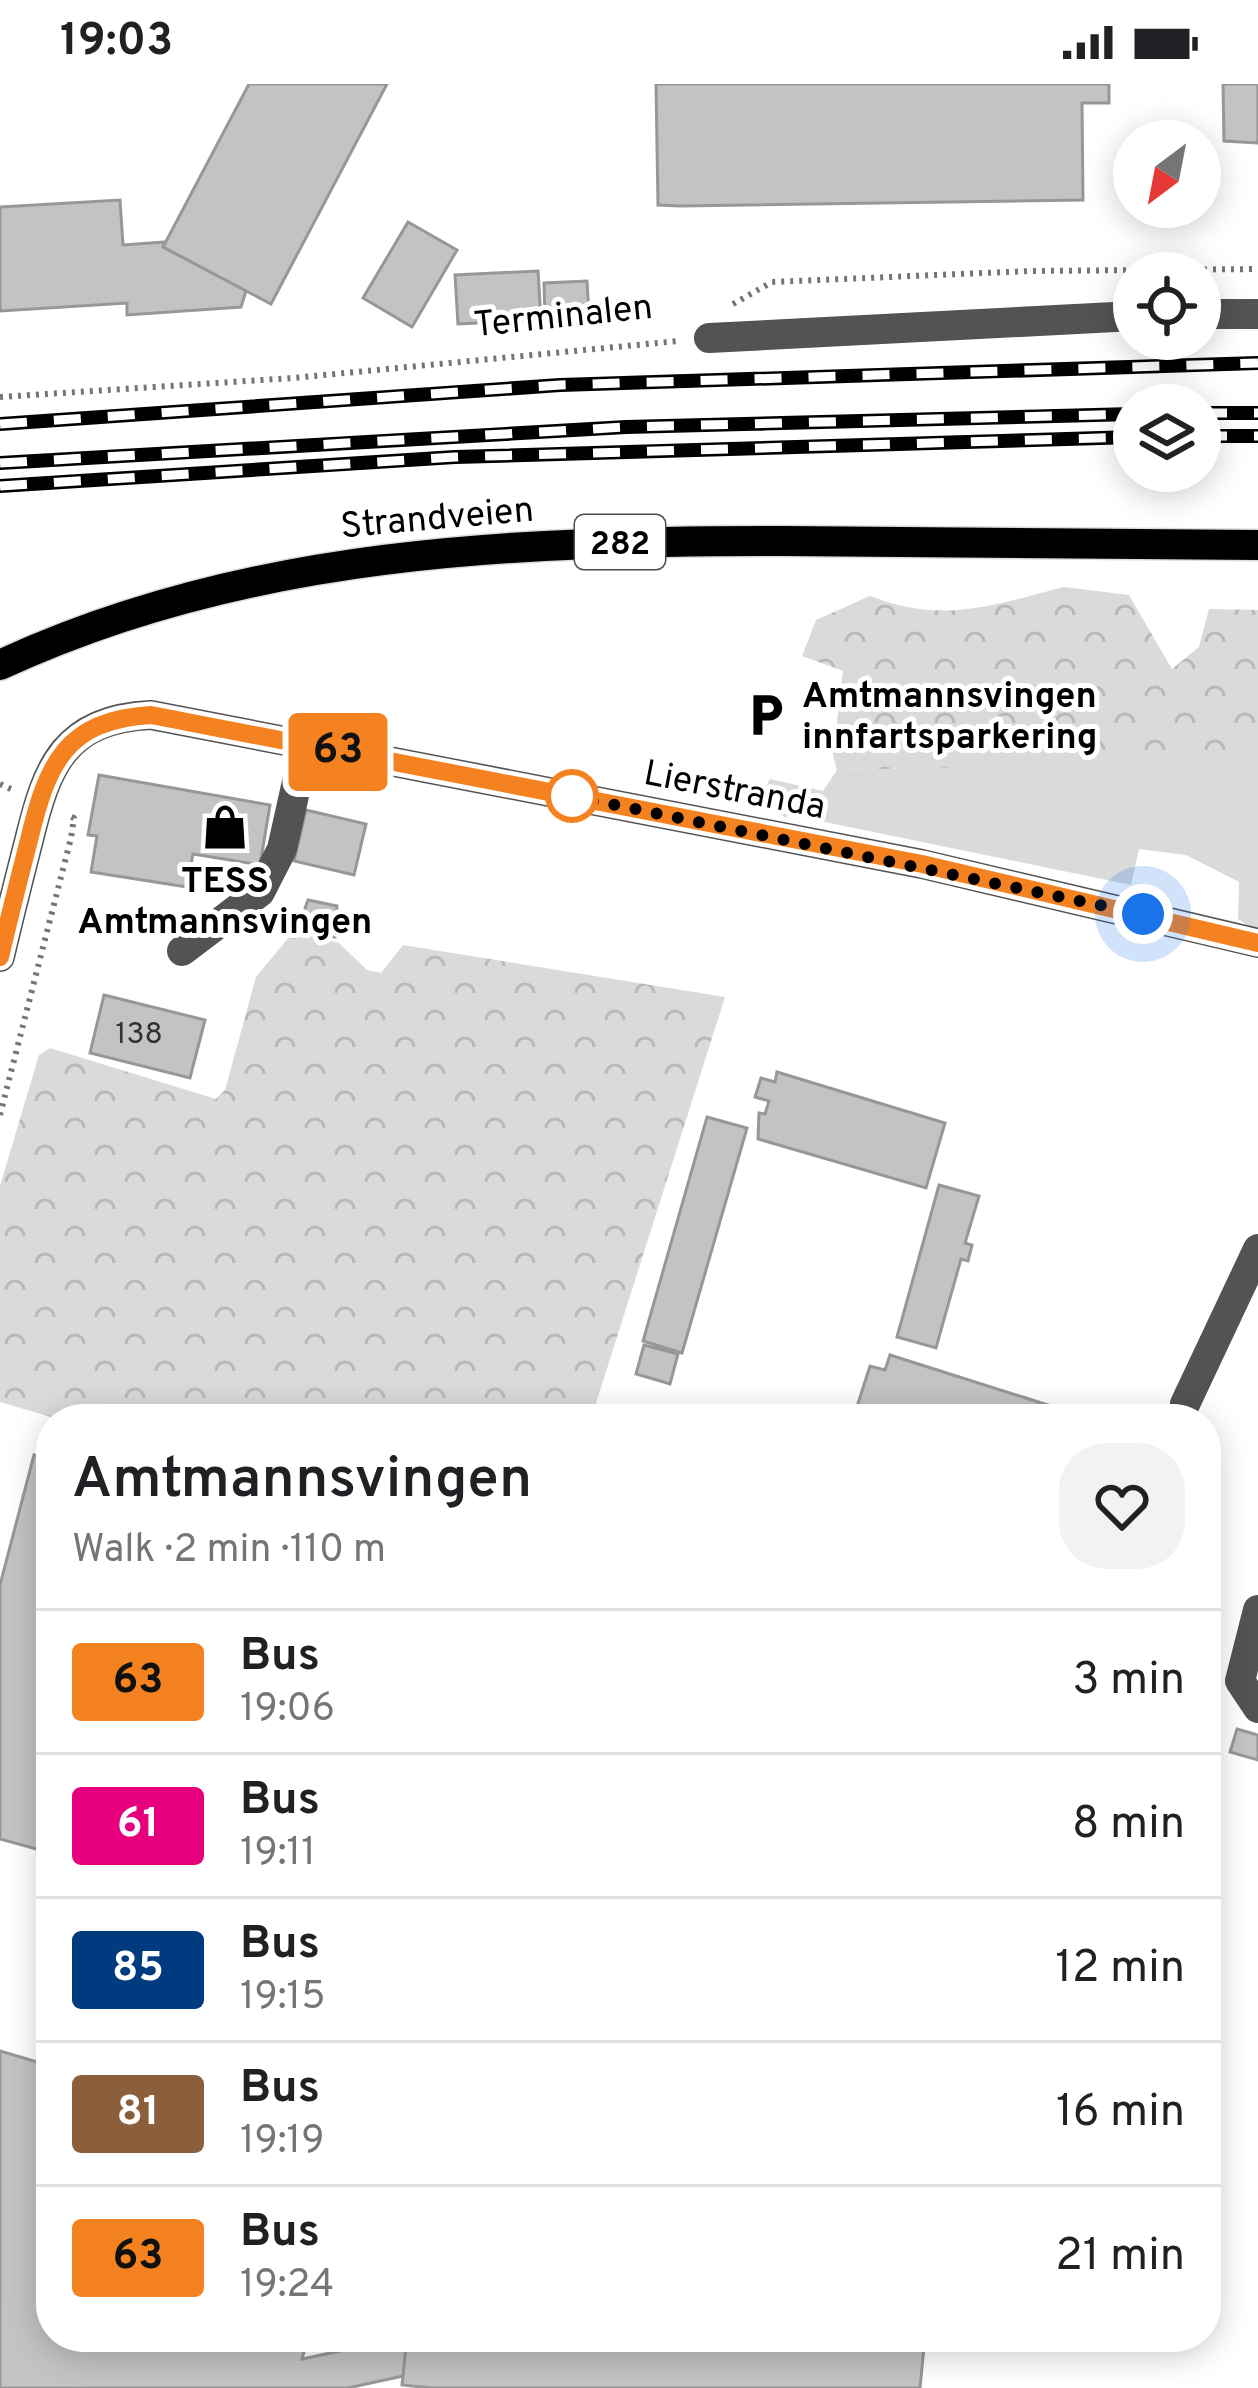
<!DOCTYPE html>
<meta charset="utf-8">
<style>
body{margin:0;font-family:Overpass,sans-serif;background:#f2f2f2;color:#202124;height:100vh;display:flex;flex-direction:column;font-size:45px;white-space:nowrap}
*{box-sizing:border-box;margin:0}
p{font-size:39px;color:#757577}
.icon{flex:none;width:66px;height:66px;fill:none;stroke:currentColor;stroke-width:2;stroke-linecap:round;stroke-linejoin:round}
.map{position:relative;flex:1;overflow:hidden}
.panel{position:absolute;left:36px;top:1320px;width:1185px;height:948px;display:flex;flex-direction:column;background:#fff;border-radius:48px;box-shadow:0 6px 30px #0003}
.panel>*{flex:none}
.badge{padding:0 24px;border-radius:9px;font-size:42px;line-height:78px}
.needle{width:78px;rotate:212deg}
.buttons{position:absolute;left:1113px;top:36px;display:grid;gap:24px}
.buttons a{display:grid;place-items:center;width:108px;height:108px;border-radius:50%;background:#fff;box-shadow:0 6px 30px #0003;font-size:60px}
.you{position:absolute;width:60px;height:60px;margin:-30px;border:9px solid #fff;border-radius:50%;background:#1a73e8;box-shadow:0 0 0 18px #1a73e833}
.map>.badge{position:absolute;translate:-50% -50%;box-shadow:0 0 0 6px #fff}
.round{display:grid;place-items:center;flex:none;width:126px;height:126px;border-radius:48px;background:#f2f2f2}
.summary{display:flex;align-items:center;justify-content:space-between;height:204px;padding:0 36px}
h1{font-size:57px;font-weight:600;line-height:90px}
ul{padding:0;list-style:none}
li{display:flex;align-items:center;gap:36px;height:144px;padding:0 36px;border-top:3px solid #e0e0e0}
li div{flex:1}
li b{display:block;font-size:45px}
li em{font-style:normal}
li .badge{min-width:132px;font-weight:700;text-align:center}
.status{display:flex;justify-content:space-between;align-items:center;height:84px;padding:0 60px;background:#fff;direction:ltr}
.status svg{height:33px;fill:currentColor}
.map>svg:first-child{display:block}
.grass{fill:#dadada}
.forest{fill:url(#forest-crowns)}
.building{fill:#c3c3c3;stroke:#979797;stroke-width:3}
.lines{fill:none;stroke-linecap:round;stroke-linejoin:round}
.major-casing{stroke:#dbdbdb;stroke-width:33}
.path{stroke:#757575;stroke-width:6;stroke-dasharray:3 6;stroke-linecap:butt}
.minor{stroke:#535353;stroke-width:30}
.major{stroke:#000;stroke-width:30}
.rail-casing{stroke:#000;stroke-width:14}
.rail{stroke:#fff;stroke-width:9;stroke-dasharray:27;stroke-linecap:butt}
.line-casing{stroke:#fff;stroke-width:27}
.line{stroke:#f58220;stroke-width:18}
.walk{stroke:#000;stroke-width:12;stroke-dasharray:0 21.6}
.stop-dot{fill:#fff;stroke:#f58220;stroke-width:6}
.labels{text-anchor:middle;stroke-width:10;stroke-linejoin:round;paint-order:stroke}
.number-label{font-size:30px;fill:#313131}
.shield{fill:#fff;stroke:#4c4c4c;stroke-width:3}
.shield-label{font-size:33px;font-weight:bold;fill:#000}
.street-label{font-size:36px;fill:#000;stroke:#fff}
.poi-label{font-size:36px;font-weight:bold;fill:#000;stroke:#fff;text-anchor:start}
</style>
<div class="status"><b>19:03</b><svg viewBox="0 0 49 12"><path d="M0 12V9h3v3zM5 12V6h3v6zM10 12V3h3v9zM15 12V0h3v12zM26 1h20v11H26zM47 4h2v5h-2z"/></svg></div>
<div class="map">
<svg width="1258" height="2304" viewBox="0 0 1258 2304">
<defs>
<pattern id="forest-crowns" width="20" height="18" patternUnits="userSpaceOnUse" patternTransform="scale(3)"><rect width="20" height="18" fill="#dadada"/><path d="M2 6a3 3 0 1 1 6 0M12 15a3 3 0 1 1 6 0" fill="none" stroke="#b9b9b9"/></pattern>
</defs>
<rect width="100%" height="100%" fill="#fff"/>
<!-- grass -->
<path class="grass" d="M1258,674V848L1238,835L1239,798L1186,771L1139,765L1131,801L820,737V726L803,718L787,719V734L766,724L761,711L770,695L823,707L837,686Z"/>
<!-- forest -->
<path class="forest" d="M1064,503L1129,511L1172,585L1199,563L1209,525L1258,526V676L837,686L833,671L843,587L802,572L816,536L870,512C944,540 990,522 1064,503Z
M294,847L339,859L367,886L381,889L403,861L725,913L591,1335H58L0,1318V1102L39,971L50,964L216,1015L225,1006L256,893Z"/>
<!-- building -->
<path class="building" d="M249,0H387L271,220L163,163Z
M656,0H1109V19H1082L1083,116L681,122L658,121Z
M1223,0H1258V59L1224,57Z
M120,116L123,161L165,158L163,163L246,207L241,223L127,231V219L0,227V123Z
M408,138L457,166L412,243L363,214Z
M538,187L541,236L458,240L455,191Z
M587,197L589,230L545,232L544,199Z
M99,691L270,721L260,781L193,770L187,803L91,788L97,752L88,751Z
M306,726L366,740L354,791L294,777Z
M308,816L337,822L335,853L297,847Z
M104,911L205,936L190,994L90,969Z
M777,988L945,1039L926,1104L758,1055L759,1029L765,1030L769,1017L755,1013L761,994L775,998Z
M707,1033L747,1044L682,1269L643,1257Z
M939,1101L979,1112L965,1159L972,1161L968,1177L961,1175L936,1264L897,1253Z
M644,1261L678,1270L670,1300L636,1290Z
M890,1271L1092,1335H853L870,1282L885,1286Z
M34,1371L51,1376V1769L0,1755V1501Z
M1237,1645L1258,1651V1676L1230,1668Z
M0,1967L51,1982V2253H308L302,2275L407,2253L403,2292L348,2304H0Z
M407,2253H925L920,2304H432L402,2301Z"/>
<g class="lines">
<!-- major casing -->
<g class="major-casing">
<path id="major" d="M0,581C248,466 515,457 784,457C942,457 1100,459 1258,461"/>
</g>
<!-- path -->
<path class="path" d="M733,220L772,198L1030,187L1258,185
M0,313L293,294L678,257
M0,700L13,706
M0,1031L71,754L74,734L67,731"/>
<!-- minor -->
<path class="minor" d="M1200,230H1258
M709,254L1134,232
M182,867L260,808L282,765L305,662
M0,873C9,834 19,795 29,756C47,681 65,635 151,631L922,780L1258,859
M1185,1320L1258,1165
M1258,1526L1240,1597L1258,1624"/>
<!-- major -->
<use href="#major" class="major"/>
<!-- rail casing -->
<g class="rail-casing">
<path id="rail" d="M1200,329H1258
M0,340L560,301L1258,279
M1200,352H1258
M0,379L626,343L1134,330
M0,402L455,373L1134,353"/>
</g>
<!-- rail -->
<use href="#rail" class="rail"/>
</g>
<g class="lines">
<!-- line casing -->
<g class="line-casing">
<path id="line" d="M0,873C9,834 19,795 29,756C47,681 65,636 151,631L922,780L1258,859"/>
</g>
<!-- line -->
<use href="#line" class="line"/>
<!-- walk -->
<path class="walk" d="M572,712L1143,830"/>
</g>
<!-- icons -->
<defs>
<g id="parking-bare" transform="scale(3.6)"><path d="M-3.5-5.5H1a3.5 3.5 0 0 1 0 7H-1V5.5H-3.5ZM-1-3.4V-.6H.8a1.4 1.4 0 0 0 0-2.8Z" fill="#000" stroke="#fff" stroke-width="2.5" paint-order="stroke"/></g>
<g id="shop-bare" transform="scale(3.6)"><path d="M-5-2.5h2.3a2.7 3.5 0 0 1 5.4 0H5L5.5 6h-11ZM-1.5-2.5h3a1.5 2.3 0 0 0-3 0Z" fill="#000" stroke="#fff" stroke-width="2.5" paint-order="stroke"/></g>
</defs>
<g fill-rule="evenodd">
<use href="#parking-bare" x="766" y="631"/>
<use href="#shop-bare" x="225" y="743"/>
</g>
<!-- markers -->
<circle class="stop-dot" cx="572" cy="712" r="24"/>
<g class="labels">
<!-- number labels -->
<g class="number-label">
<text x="139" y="959">138</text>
</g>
<!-- shield labels -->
<rect class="shield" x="575" y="431" width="90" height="54" rx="9"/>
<g class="shield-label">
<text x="620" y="470">282</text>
</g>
<!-- street labels -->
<g class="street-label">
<text transform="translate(563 230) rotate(-6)" y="13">Terminalen</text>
<text transform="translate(437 432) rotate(-5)" y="13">Strandveien</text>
<text transform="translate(735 704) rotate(11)" y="13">Lierstranda</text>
</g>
<!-- poi labels -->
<g class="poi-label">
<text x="802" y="623">Amtmannsvingen<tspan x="802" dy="41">innfartsparkering</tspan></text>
<text x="225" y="808" text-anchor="middle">TESS<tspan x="225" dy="41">Amtmannsvingen</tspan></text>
</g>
</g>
</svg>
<div class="buttons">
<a><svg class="needle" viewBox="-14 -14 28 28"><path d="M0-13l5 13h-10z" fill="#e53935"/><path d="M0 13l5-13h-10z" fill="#757577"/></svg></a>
<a><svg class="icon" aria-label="locate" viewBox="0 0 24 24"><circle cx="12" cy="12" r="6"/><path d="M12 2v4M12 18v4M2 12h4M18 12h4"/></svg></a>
<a><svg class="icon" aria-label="layers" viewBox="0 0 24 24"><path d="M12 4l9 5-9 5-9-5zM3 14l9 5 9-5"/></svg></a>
</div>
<div class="you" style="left:1143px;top:830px"></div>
<b class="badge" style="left:338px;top:668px;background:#f58220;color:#111">63</b>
<section class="panel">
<div class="summary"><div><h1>Amtmannsvingen</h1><p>Walk · 2 min · 110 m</p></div><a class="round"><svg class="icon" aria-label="heart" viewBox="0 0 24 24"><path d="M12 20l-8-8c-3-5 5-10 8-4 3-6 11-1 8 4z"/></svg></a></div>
<ul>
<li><span class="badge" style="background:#f58220;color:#111">63</span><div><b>Bus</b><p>19:06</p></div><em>3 min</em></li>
<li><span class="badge" style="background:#e6007e;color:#fff">61</span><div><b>Bus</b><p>19:11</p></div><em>8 min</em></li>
<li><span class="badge" style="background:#003b80;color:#fff">85</span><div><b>Bus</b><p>19:15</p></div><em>12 min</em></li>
<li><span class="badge" style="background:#8b5e3c;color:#fff">81</span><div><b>Bus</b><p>19:19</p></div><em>16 min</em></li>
<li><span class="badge" style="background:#f58220;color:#111">63</span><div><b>Bus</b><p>19:24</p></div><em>21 min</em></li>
</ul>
</section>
</div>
